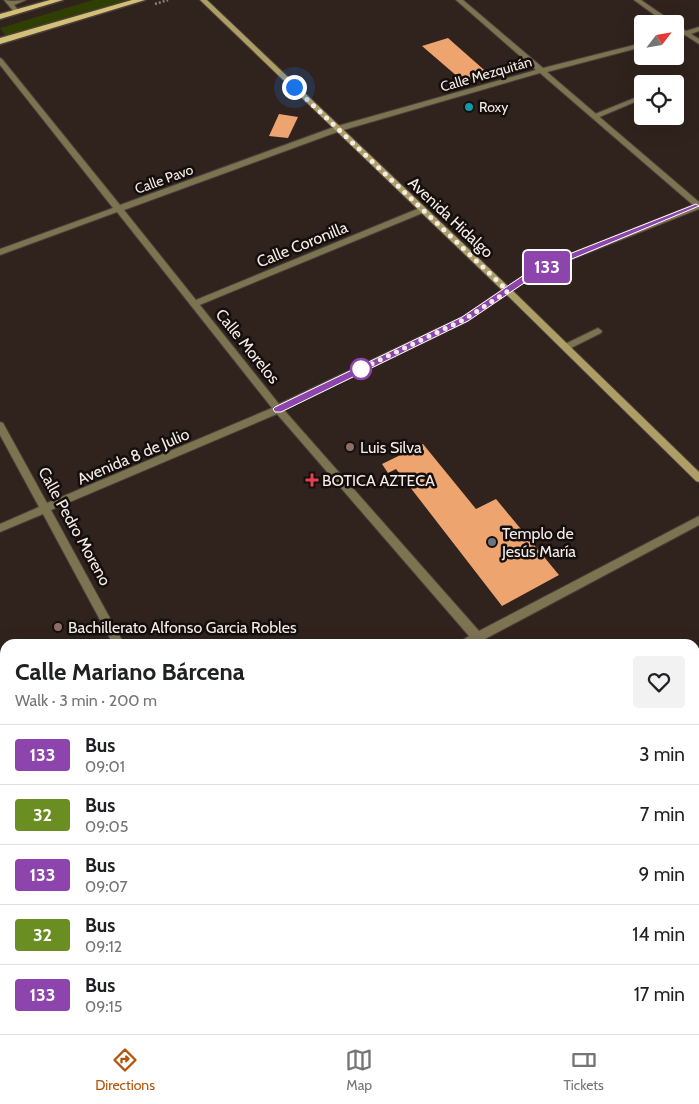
<!DOCTYPE html>
<meta charset="utf-8">
<style>
body{margin:0;font-family:Cabin,sans-serif;background:#f2f2f2;color:#202124;height:100vh;display:flex;flex-direction:column;font-size:19px;white-space:nowrap}
*{box-sizing:border-box;margin:0}
p{font-size:16px;color:#757577}
.icon{flex:none;width:28px;height:28px;fill:none;stroke:currentColor;stroke-width:2;stroke-linecap:round;stroke-linejoin:round}
.map{position:relative;flex:1;overflow:hidden}
.side{position:absolute;left:0px;top:639px;width:700px;height:396px;display:flex;flex-direction:column;background:#fff;border-radius:15px 15px 0 0;box-shadow:0 5px 20px #0002}
.side>*{flex:none}
.badge{padding:0 10px;border-radius:4px;font-size:18px;line-height:32px}
.needle{width:32px;rotate:59deg}
.fabs{position:absolute;left:634px;top:15px;display:grid;gap:10px}
.fabs a{display:grid;place-items:center;width:50px;height:50px;border-radius:5px;background:#fff;box-shadow:0 5px 20px #0002;font-size:25px}
.you{position:absolute;width:25px;height:25px;margin:-12px;border:4px solid #fff;border-radius:50%;background:#1a73e8;box-shadow:0 0 0 8px #1a73e833}
.map>.badge{position:absolute;translate:-50% -50%;box-shadow:0 0 0 2px #fff}
.round{display:grid;place-items:center;flex:none;width:52px;height:52px;border-radius:5px;background:#f2f2f2}
.headline{display:flex;align-items:center;justify-content:space-between;height:85px;padding:0 15px}
h1{font-size:24px;font-weight:800;line-height:38px}
ul{padding:0;list-style:none}
li{display:flex;align-items:center;gap:15px;height:60px;padding:0 15px;border-top:1px solid #e0e0e0}
li div{flex:1}
li b{display:block;font-size:19px}
li em{font-style:normal}
li .badge{min-width:55px;font-weight:700;text-align:center}
.menu{display:flex;justify-content:space-around;align-items:center;height:70px;border-top:1px solid #e0e0e0;background:#fff;font-size:14px;color:#757577}
.menu a{display:grid;justify-items:center;gap:2px}
.menu .selected{color:#b45309}
.map>svg:first-child{display:block}
.green{fill:#2e3f01}
.building{fill:#eea46e}
.lines{fill:none;stroke-linecap:round;stroke-linejoin:round}
.service-casing{stroke:#4b3f3a;stroke-width:2}
.pedestrian-casing{stroke:#4b3f3a;stroke-width:2}
.minor-casing{stroke:#4b3f3a;stroke-width:2}
.secondary-casing{stroke:#4b3f3a;stroke-width:2}
.primary-casing{stroke:#4b3f3a;stroke-width:3}
.path{stroke:#8c827d;stroke-width:2.5;stroke-dasharray:2 2;stroke-linecap:butt}
.service{fill:#7c7351;fill-rule:evenodd}
.pedestrian{fill:#7c7351;fill-rule:evenodd}
.minor{fill:#7c7351;fill-rule:evenodd}
.secondary{fill:#ad9e66;fill-rule:evenodd}
.primary{fill:#d4bf77;fill-rule:evenodd}
.line{fill:#8e44ad;stroke:#fff}
.walk{stroke:#f4ece8;stroke-width:5;stroke-dasharray:0 9}
.culture-dot{fill:#0f9aa8;stroke:#140e0c;stroke-width:2}
.stop-dot{fill:#fff;stroke:#8e44ad;stroke-width:2.5}
.education-dot{fill:#8d6e63;stroke:#140e0c;stroke-width:2}
.health-dot{fill:#e0444e;stroke:#140e0c;stroke-width:2}
.worship-dot{fill:#6b7280;stroke:#140e0c;stroke-width:2}
.labels{text-anchor:middle;stroke-width:5;stroke-linejoin:round;paint-order:stroke}
.far-street-label{font-size:14px;fill:#f4ece8;stroke:#140e0c}
.far-poi-label{font-size:14px;fill:#f4ece8;stroke:#140e0c;text-anchor:start}
.street-label{font-size:16px;fill:#f4ece8;stroke:#140e0c}
.poi-label{font-size:16px;fill:#f4ece8;stroke:#140e0c;text-anchor:start}
</style>
<div class="map">
<svg width="699" height="1034" viewBox="0 0 699 1034">
<rect width="100%" height="100%" fill="#30231e"/>
<!-- green -->
<path class="green" d="M93,0H128L6,36L0,28Z"/>
<!-- building -->
<path class="building" d="M448,38L491,76L465,83L422,46Z
M279,114L298,117L288,138L269,136Z
M423,444L476,509L496,499L559,575L502,606L396,469L388,473L382,464Z
M699,1020V1034H676L683,1030H695V1022Z"/>
<g class="lines">
<!-- service casing -->
<g class="service-casing">
<path id="service" d="M4,0L12,1L26,0L14,5L20,12L17,14L15,13Z
M642,95V99L597,118L590,116Z
M598,328L602,331L601,333L569,349H563L562,347L563,345Z
M335,1030H353L351,1034H333Z
M462,1030H479L481,1034H464Z"/>
</g>
<!-- pedestrian casing -->
<g class="pedestrian-casing">
<path id="pedestrian" d="M422,207L425,208V212L197,306L194,307L190,304L191,302Z"/>
</g>
<!-- minor casing -->
<g class="minor-casing">
<path id="minor" d="M456,0H463L543,68L642,43V47L547,72L699,202V209L555,266L530,279L468,321L284,410L479,631L699,516V525L485,639L488,644H460L461,641L469,636L277,414L51,510L124,644H113L43,514L0,532V524L39,507L0,435V422L3,423L47,503L272,408L117,212L0,255V249L113,208L0,65V58L2,59L120,205L334,127L536,70ZM540,73L693,205L549,262L524,275L462,317L279,404L124,210L340,131Z
M634,0H641L686,31L699,27V31L691,34L699,39V44L685,35L675,38V34L680,32L675,29V24H667Z
M5,875V888L0,890V877Z
M695,910L699,911V927L695,926Z
M699,979V993L695,995V981Z
M323,1030H337L339,1034H325Z
M618,1030H637L635,1034H616Z"/>
</g>
<!-- secondary casing -->
<g class="secondary-casing">
<path id="secondary" d="M200,0H207L511,289L699,472V482L696,481L505,293Z"/>
</g>
<!-- primary casing -->
<g class="primary-casing">
<path id="primary" d="M50,0H63L0,19V14Z
M132,0H145L0,44V38Z"/>
</g>
<!-- path -->
<path class="path" d="M155,4L168,0"/>
<!-- service -->
<use href="#service" class="service"/>
<!-- pedestrian -->
<use href="#pedestrian" class="pedestrian"/>
<!-- minor -->
<use href="#minor" class="minor"/>
<!-- secondary -->
<use href="#secondary" class="secondary"/>
<!-- primary -->
<use href="#primary" class="primary"/>
</g>
<!-- line -->
<path class="line" d="M696,204L699,206L555,266L530,279L468,321L281,412H275L273,409L275,407L462,317L524,275L549,262Z"/>
<g class="lines">
<!-- walk -->
<path class="walk" d="M294,87L508,291L465,319L361,369"/>
</g>
<!-- markers -->
<circle class="culture-dot" cx="469" cy="107" r="5"/>
<circle class="stop-dot" cx="361" cy="369" r="10"/>
<g class="education-dot">
<circle cx="350" cy="447" r="5"/>
<circle cx="58" cy="627" r="5"/>
</g>
<path class="health-dot" d="M309.5 472.5h5v5h5v5h-5v5h-5v-5h-5v-5h5z"/>
<circle class="worship-dot" cx="492" cy="542" r="5"/>
<g class="labels">
<!-- far-street labels -->
<g class="far-street-label">
<text transform="translate(486 74) rotate(-16)" y="5">Calle Mezquitán</text>
<text transform="translate(164 179) rotate(-20)" y="5">Calle Pavo</text>
</g>
<!-- far-poi labels -->
<g class="far-poi-label">
<text x="479" y="112">Roxy</text>
</g>
<!-- street labels -->
<g class="street-label">
<text transform="translate(451 217) rotate(43)" y="6">Avenida Hidalgo</text>
<text transform="translate(302 244) rotate(-22)" y="6">Calle Coronilla</text>
<text transform="translate(248 346) rotate(51)" y="6">Calle Morelos</text>
<text transform="translate(133 456) rotate(-23)" y="6">Avenida 8 de Julio</text>
<text transform="translate(75 526) rotate(61)" y="6">Calle Pedro Moreno</text>
</g>
<!-- poi labels -->
<g class="poi-label">
<text x="360" y="453">Luis Silva</text>
<text x="322" y="486">BOTICA AZTECA</text>
<text x="502" y="539">Templo de<tspan x="502" dy="18">Jesús María</tspan></text>
<text x="68" y="633">Bachillerato Alfonso Garcia Robles</text>
</g>
</g>
</svg>
<div class="fabs">
<a><svg class="needle" viewBox="-14 -14 28 28"><path d="M0-13l5 13h-10z" fill="#e53935"/><path d="M0 13l5-13h-10z" fill="#757577"/></svg></a>
<a><svg class="icon" aria-label="locate" viewBox="0 0 24 24"><circle cx="12" cy="12" r="6"/><path d="M12 2v4M12 18v4M2 12h4M18 12h4"/></svg></a>
</div>
<div class="you" style="left:294px;top:87px"></div>
<b class="badge" style="left:547px;top:267px;background:#8e44ad;color:#fff">133</b>
<section class="side">
<div class="headline"><div><h1>Calle Mariano Bárcena</h1><p>Walk · 3 min · 200 m</p></div><a class="round"><svg class="icon" aria-label="heart" viewBox="0 0 24 24"><path d="M12 20l-8-8c-3-5 5-10 8-4 3-6 11-1 8 4z"/></svg></a></div>
<ul>
<li><span class="badge" style="background:#8e44ad;color:#fff">133</span><div><b>Bus</b><p>09:01</p></div><em>3 min</em></li>
<li><span class="badge" style="background:#6b8e23;color:#fff">32</span><div><b>Bus</b><p>09:05</p></div><em>7 min</em></li>
<li><span class="badge" style="background:#8e44ad;color:#fff">133</span><div><b>Bus</b><p>09:07</p></div><em>9 min</em></li>
<li><span class="badge" style="background:#6b8e23;color:#fff">32</span><div><b>Bus</b><p>09:12</p></div><em>14 min</em></li>
<li><span class="badge" style="background:#8e44ad;color:#fff">133</span><div><b>Bus</b><p>09:15</p></div><em>17 min</em></li>
</ul>
</section>
</div>
<nav class="menu">
<a class="selected"><svg class="icon" aria-label="directions" viewBox="0 0 24 24"><path d="M12 3l9 9-9 9-9-9zM9 14v-3h6M13 9l2 2-2 2"/></svg>Directions</a>
<a><svg class="icon" aria-label="map" viewBox="0 0 24 24"><path d="M3 6l6-2 6 2 6-2v14l-6 2-6-2-6 2zM9 4v14M15 6v14"/></svg>Map</a>
<a><svg class="icon" aria-label="tickets" viewBox="0 0 24 24"><path d="M3 7h18v10H3zM15 7v10"/></svg>Tickets</a>
</nav>
